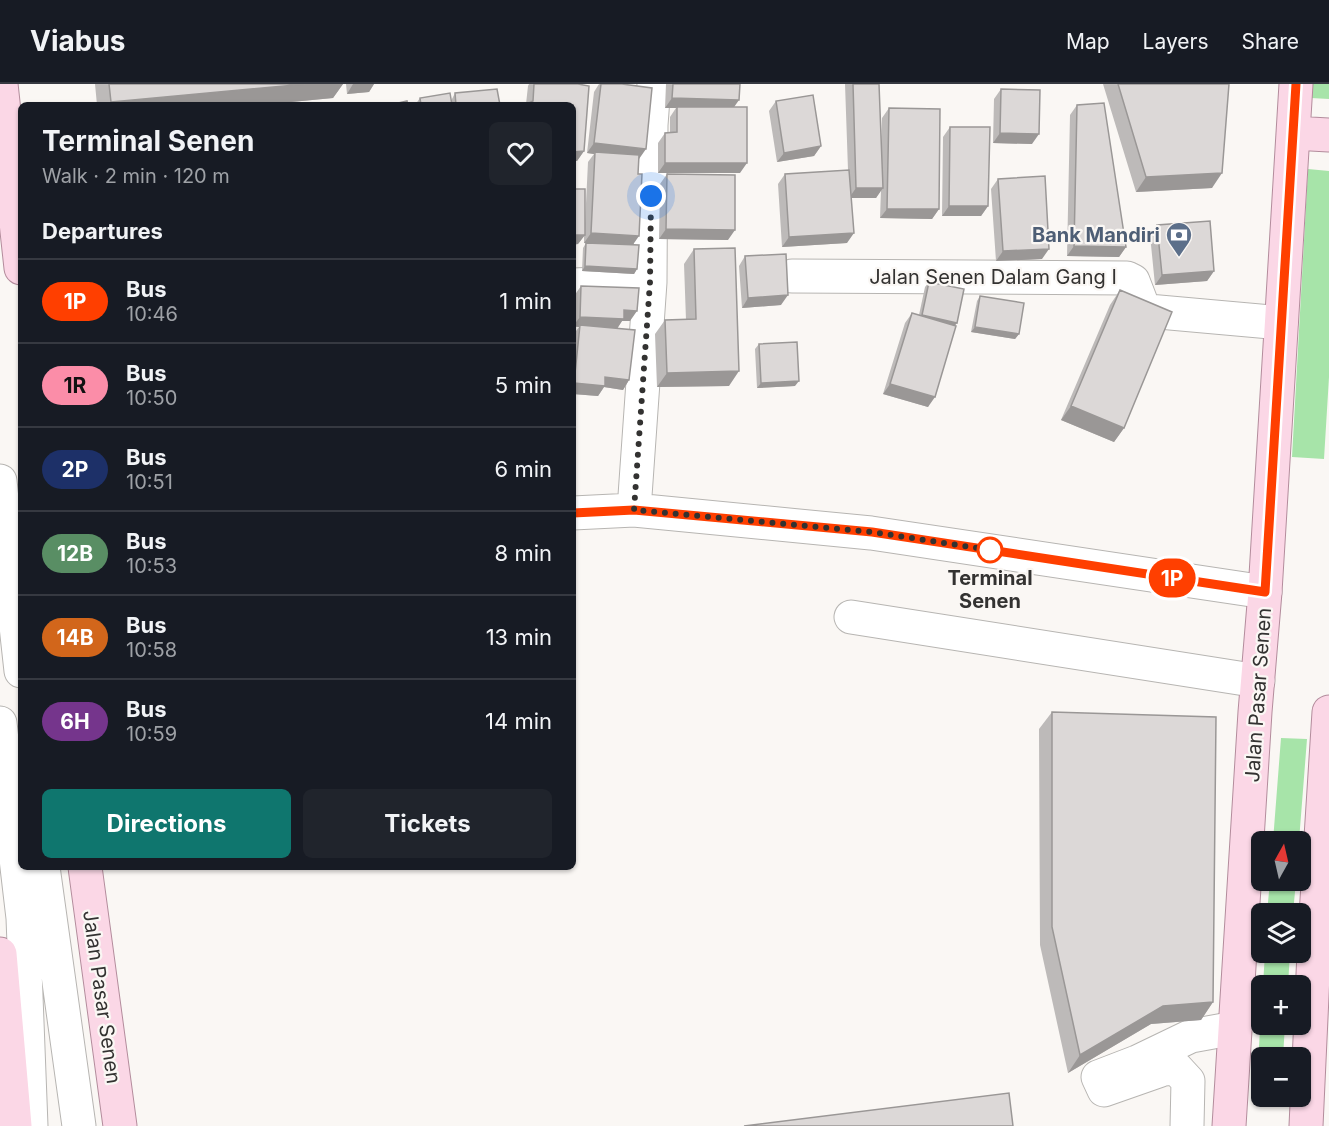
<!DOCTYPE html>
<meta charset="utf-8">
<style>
body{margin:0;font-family:Inter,sans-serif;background:#20242c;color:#f1f3f6;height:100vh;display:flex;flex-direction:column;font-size:22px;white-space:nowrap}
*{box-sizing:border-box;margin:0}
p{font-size:20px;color:#9ea1a6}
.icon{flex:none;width:33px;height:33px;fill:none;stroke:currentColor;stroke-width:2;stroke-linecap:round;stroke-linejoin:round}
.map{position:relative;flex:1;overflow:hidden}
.side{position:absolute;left:18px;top:18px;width:558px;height:768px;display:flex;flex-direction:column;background:#171b24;border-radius:9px;box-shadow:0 2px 4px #0004}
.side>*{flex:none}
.badge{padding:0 12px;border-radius:20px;font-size:21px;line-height:39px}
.needle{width:39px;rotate:8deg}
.fabs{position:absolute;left:1251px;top:747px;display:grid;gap:12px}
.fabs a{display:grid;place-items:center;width:60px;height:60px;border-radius:9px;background:#171b24;box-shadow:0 2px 4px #0004;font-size:30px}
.you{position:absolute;width:30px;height:30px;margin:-15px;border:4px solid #fff;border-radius:50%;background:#1a73e8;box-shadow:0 0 0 9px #1a73e833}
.map>.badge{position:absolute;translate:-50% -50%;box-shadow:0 0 0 3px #fff}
h2{padding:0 24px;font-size:22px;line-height:54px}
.round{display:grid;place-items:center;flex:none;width:63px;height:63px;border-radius:9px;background:#20242c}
.headline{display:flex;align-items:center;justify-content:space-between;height:102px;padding:0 24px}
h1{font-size:28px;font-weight:700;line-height:45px}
.action{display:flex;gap:12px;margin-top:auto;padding:12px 24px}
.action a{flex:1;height:69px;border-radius:9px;background:#0f766e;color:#fff;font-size:24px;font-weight:700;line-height:69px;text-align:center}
.action a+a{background:#20242c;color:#f1f3f6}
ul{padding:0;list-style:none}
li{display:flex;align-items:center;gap:18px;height:84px;padding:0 24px;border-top:2px solid #363941}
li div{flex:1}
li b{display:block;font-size:22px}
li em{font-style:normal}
li .badge{min-width:66px;font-weight:700;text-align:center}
header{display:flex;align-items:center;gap:36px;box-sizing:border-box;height:84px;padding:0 30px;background:#171b24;border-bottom:2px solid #363941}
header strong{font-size:28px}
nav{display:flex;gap:33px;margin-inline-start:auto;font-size:21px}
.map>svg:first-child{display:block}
.green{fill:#a7e4a9}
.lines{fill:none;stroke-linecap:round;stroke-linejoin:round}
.minor-casing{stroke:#b7b5b2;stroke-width:35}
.major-casing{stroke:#b38c9c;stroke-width:35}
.minor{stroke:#fff;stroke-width:33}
.major{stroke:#fbd7e6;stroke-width:33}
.wall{fill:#bdbab9}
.shaded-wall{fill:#9a9796}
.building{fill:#dcd8d7;stroke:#9a9796;stroke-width:1.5}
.line-casing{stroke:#fff;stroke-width:14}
.line{stroke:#ff3f00;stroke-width:9}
.walk{stroke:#333231;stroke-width:6;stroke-dasharray:0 10.8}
.stop-dot{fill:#fff;stroke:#ff3f00;stroke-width:3}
.labels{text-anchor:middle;stroke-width:4.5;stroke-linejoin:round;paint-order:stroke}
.service-label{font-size:20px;font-weight:bold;fill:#4e5e75;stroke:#faf7f4;text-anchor:end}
.street-label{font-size:20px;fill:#333231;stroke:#faf7f4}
.stop-label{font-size:20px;font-weight:bold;fill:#333231;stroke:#faf7f4}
</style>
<header>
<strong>Viabus</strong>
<nav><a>Map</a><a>Layers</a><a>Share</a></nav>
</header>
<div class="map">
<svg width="1329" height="1042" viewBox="0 0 1329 1042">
<rect width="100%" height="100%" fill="#faf7f4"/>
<!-- green -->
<path class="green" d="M1312,0H1329V15L1311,14Z
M1308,85L1329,87V293L1324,375L1292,373Z
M1281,654L1307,655L1299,757H1273Z
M1270,797H1296L1293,829H1267Z
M1265,869H1290L1288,901H1263Z
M1261,928L1262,940L1285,941L1283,973L1262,974L1261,997L1257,996Z"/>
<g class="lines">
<!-- minor casing -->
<g class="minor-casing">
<path id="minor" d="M792,192L1127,194L1133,197L1143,223L1148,227L1281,239
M573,201L650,198
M0,397L21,587
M634,426L650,198L651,41L654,0
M573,429L634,426L871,449L1265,508
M851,533L1258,597
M0,639L23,834L31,1042
M43,783L79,1042
M1187,1042L1188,997L1176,984L1164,985L1104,1006L1098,993L1137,978L1191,952L1235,944"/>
</g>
<!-- major casing -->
<g class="major-casing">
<path id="major" d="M1,0L21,184
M1293,49L1329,51
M85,783L120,1042
M0,870L15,1042
M1229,1042L1255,628L1265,508L1296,0
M1306,1042L1315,847L1329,628"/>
</g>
<!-- minor -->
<use href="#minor" class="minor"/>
<!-- major -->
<use href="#major" class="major"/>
</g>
<!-- wall -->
<path class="wall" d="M95,0H343L333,14L260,21H97Z
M346,0H374L369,8L347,10Z
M529,0H578L584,67L577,77L526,20L528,2Z
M599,0H622L639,74L632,161L637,185L634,190L582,187L583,164L586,159H584V152L578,160L585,140L588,78L594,70L587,69L594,8Z
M666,0H740L734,23L740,89H658V59L665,49H670V33L676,24H665Z
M845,0H879L881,69L882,34L889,24L939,125L932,135L880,134L881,106L876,114H851L847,159L782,163L778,100L785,90L848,86Z
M1103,0H1229L1212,104L1136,108Z
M1001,5L1032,60L993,59L994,15Z
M455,9L500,21H452V15Z
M420,14L452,21H415Z
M776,17L821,62L814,72L777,78L769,27Z
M1077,21L1126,163L1119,173L1067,172L1070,31Z
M950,43L988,122L981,132H942L943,53Z
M667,90L728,156L659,155L660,100Z
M998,95L1042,175L996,177L991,105Z
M1157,141L1214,187L1207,197L1155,201L1150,151Z
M694,165L729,302L657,303L655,250L665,236H686L684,180Z
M745,172L781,221L742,224L739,182Z
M929,198L954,242L928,323L883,310L905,239L912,229L919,231L925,203Z
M581,202L630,237H622L617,244L629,296L623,306L604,303L598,312L573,310V251L579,243H573L574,212Z
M1120,206L1124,344L1114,358L1061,336L1110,221Z
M980,212L1019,250L1015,255L971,248L977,217Z
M759,260L795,302L757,304L755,265Z
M1052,628L1213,918L1201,936L1151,940L1068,989L1040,861L1039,645Z"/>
<!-- shaded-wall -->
<path class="shaded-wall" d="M306,0H343L333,14L260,21H109L111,18Z
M353,0H374L369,8L347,10Z
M672,14L739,16L732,26L677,23L676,24H665Z
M1000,49L1039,50L1032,60L993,59Z
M594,59L646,65L639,75L595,68L594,70L587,69Z
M821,62L814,72L777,78L784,69Z
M584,67L577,77H573V68Z
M665,79H747L740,89H658Z
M1222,89L1212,104L1136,108L1146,93Z
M856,104H883L876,114H849Z
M949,122H988L981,132H942Z
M887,125H939L932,135L880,134Z
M666,145L735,146L728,156L659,155Z
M591,149L639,152L632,162L584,159Z
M854,149L847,159L782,163L789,153Z
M573,151H585L578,160L573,161Z
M1074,162L1126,163L1119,173L1067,172Z
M1049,165L1042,175L996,177L1003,167Z
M585,182L637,185L634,190L582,187Z
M1214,187L1207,197L1155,201L1162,191Z
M788,211L781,221L742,224L748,214Z
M624,226L637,227L630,237H622L617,245L580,241L579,243L573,242L580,233Z
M922,231L957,239L953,244Z
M975,243L1019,250L1015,255L971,248Z
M739,287L729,302L657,303L667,289Z
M605,293L629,296L623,306L604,303L598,312L573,310L574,299Z
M799,297L795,302L757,304L761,299Z
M890,300L935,313L928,323L883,310Z
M1071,322L1124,344L1114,358L1061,336Z
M1213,918L1201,936L1151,940L1068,989L1080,971L1163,922Z"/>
<!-- building -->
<path class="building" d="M109,0H306L111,18Z
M534,0H578L589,2L584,67L573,68V21H525L533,17Z
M601,0H622L652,4L646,65L594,59Z
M673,0H740L739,16L672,14Z
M853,0H879L883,104H856Z
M1118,0H1229L1222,89L1146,93Z
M497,5L500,21H456L455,9Z
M1001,5L1040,6L1039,50L1000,49Z
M450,9L452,21H421L420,14Z
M813,11L821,62L784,69L776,17Z
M407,17L408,21H390Z
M1104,19L1126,163L1074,162L1077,21Z
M677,23H747V79H665V49L677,48Z
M889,24L940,25L939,125H887Z
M950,43H990L988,122H949Z
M595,68L639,71L638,90H642L639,152L591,149Z
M849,86L854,149L789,153L785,90Z
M667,90L735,91V146L666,145Z
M1045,92L1049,165L1003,167L998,95Z
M573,105H585V151H573Z
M1210,137L1214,187L1162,191L1157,141Z
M586,159L639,161L637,185L585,182Z
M735,164L739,287L667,289L665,236L696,235L694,165Z
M786,170L788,211L748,214L745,172Z
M929,198L964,205L957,239L922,231Z
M581,202L639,204L637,227L624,226V235L580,233Z
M1120,206L1172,228L1124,344L1071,322Z
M980,212L1024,219L1019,250L975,243Z
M912,229L956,242L935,313L890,300Z
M580,241L635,246L629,296L605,293V302L574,299Z
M797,258L799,297L761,299L759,260Z
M1052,628L1216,633L1213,918L1163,922L1080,971L1052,843Z
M1009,1009L1013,1042H744Z"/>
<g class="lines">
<!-- line casing -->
<g class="line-casing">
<path id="line" d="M573,429L634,426L872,448L1265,508L1296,0"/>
</g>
<!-- line -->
<use href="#line" class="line"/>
<!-- walk -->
<path class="walk" d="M651,112L650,198L634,426L872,448L990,466"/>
</g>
<!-- icons -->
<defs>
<g id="bank-pin" transform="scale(1.35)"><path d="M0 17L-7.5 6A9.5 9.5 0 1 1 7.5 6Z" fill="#5c6f8a" stroke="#faf7f4"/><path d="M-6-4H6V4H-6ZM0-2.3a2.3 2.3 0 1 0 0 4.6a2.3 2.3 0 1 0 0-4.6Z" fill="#fff"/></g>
</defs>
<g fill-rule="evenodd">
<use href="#bank-pin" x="1179" y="151"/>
</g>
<!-- markers -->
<circle class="stop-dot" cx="990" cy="466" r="12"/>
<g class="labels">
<!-- service labels -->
<g class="service-label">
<text x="1160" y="158">Bank Mandiri</text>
</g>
<!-- street labels -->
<g class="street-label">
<text x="993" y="200">Jalan Senen Dalam Gang I</text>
<text transform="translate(1258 611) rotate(-86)" y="7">Jalan Pasar Senen</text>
<text transform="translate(102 913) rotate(82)" y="7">Jalan Pasar Senen</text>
</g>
<!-- stop labels -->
<g class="stop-label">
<text x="990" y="501">Terminal<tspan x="990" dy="23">Senen</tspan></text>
</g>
</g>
</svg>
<div class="fabs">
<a><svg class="needle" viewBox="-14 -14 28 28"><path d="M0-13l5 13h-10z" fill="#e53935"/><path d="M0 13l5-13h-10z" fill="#9ea1a6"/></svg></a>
<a><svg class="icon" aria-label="layers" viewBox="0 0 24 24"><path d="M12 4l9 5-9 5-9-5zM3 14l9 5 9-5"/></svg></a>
<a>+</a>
<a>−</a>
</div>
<div class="you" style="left:651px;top:112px"></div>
<b class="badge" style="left:1172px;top:494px;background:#ff3f00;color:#fff">1P</b>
<section class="side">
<div class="headline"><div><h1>Terminal Senen</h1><p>Walk · 2 min · 120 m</p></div><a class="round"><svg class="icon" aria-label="heart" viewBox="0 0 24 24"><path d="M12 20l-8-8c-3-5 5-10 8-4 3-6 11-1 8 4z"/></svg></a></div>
<h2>Departures</h2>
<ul>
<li><span class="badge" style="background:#ff3f00;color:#fff">1P</span><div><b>Bus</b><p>10:46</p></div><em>1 min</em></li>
<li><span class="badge" style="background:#fb8da8;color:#111">1R</span><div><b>Bus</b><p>10:50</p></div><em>5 min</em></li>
<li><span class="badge" style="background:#1d3068;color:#fff">2P</span><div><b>Bus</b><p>10:51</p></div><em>6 min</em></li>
<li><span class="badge" style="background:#598e64;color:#fff">12B</span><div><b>Bus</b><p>10:53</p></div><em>8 min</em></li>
<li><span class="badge" style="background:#d2661b;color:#fff">14B</span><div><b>Bus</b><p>10:58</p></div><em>13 min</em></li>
<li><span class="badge" style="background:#75358c;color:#fff">6H</span><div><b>Bus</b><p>10:59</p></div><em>14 min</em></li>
</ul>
<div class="action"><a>Directions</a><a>Tickets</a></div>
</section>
</div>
